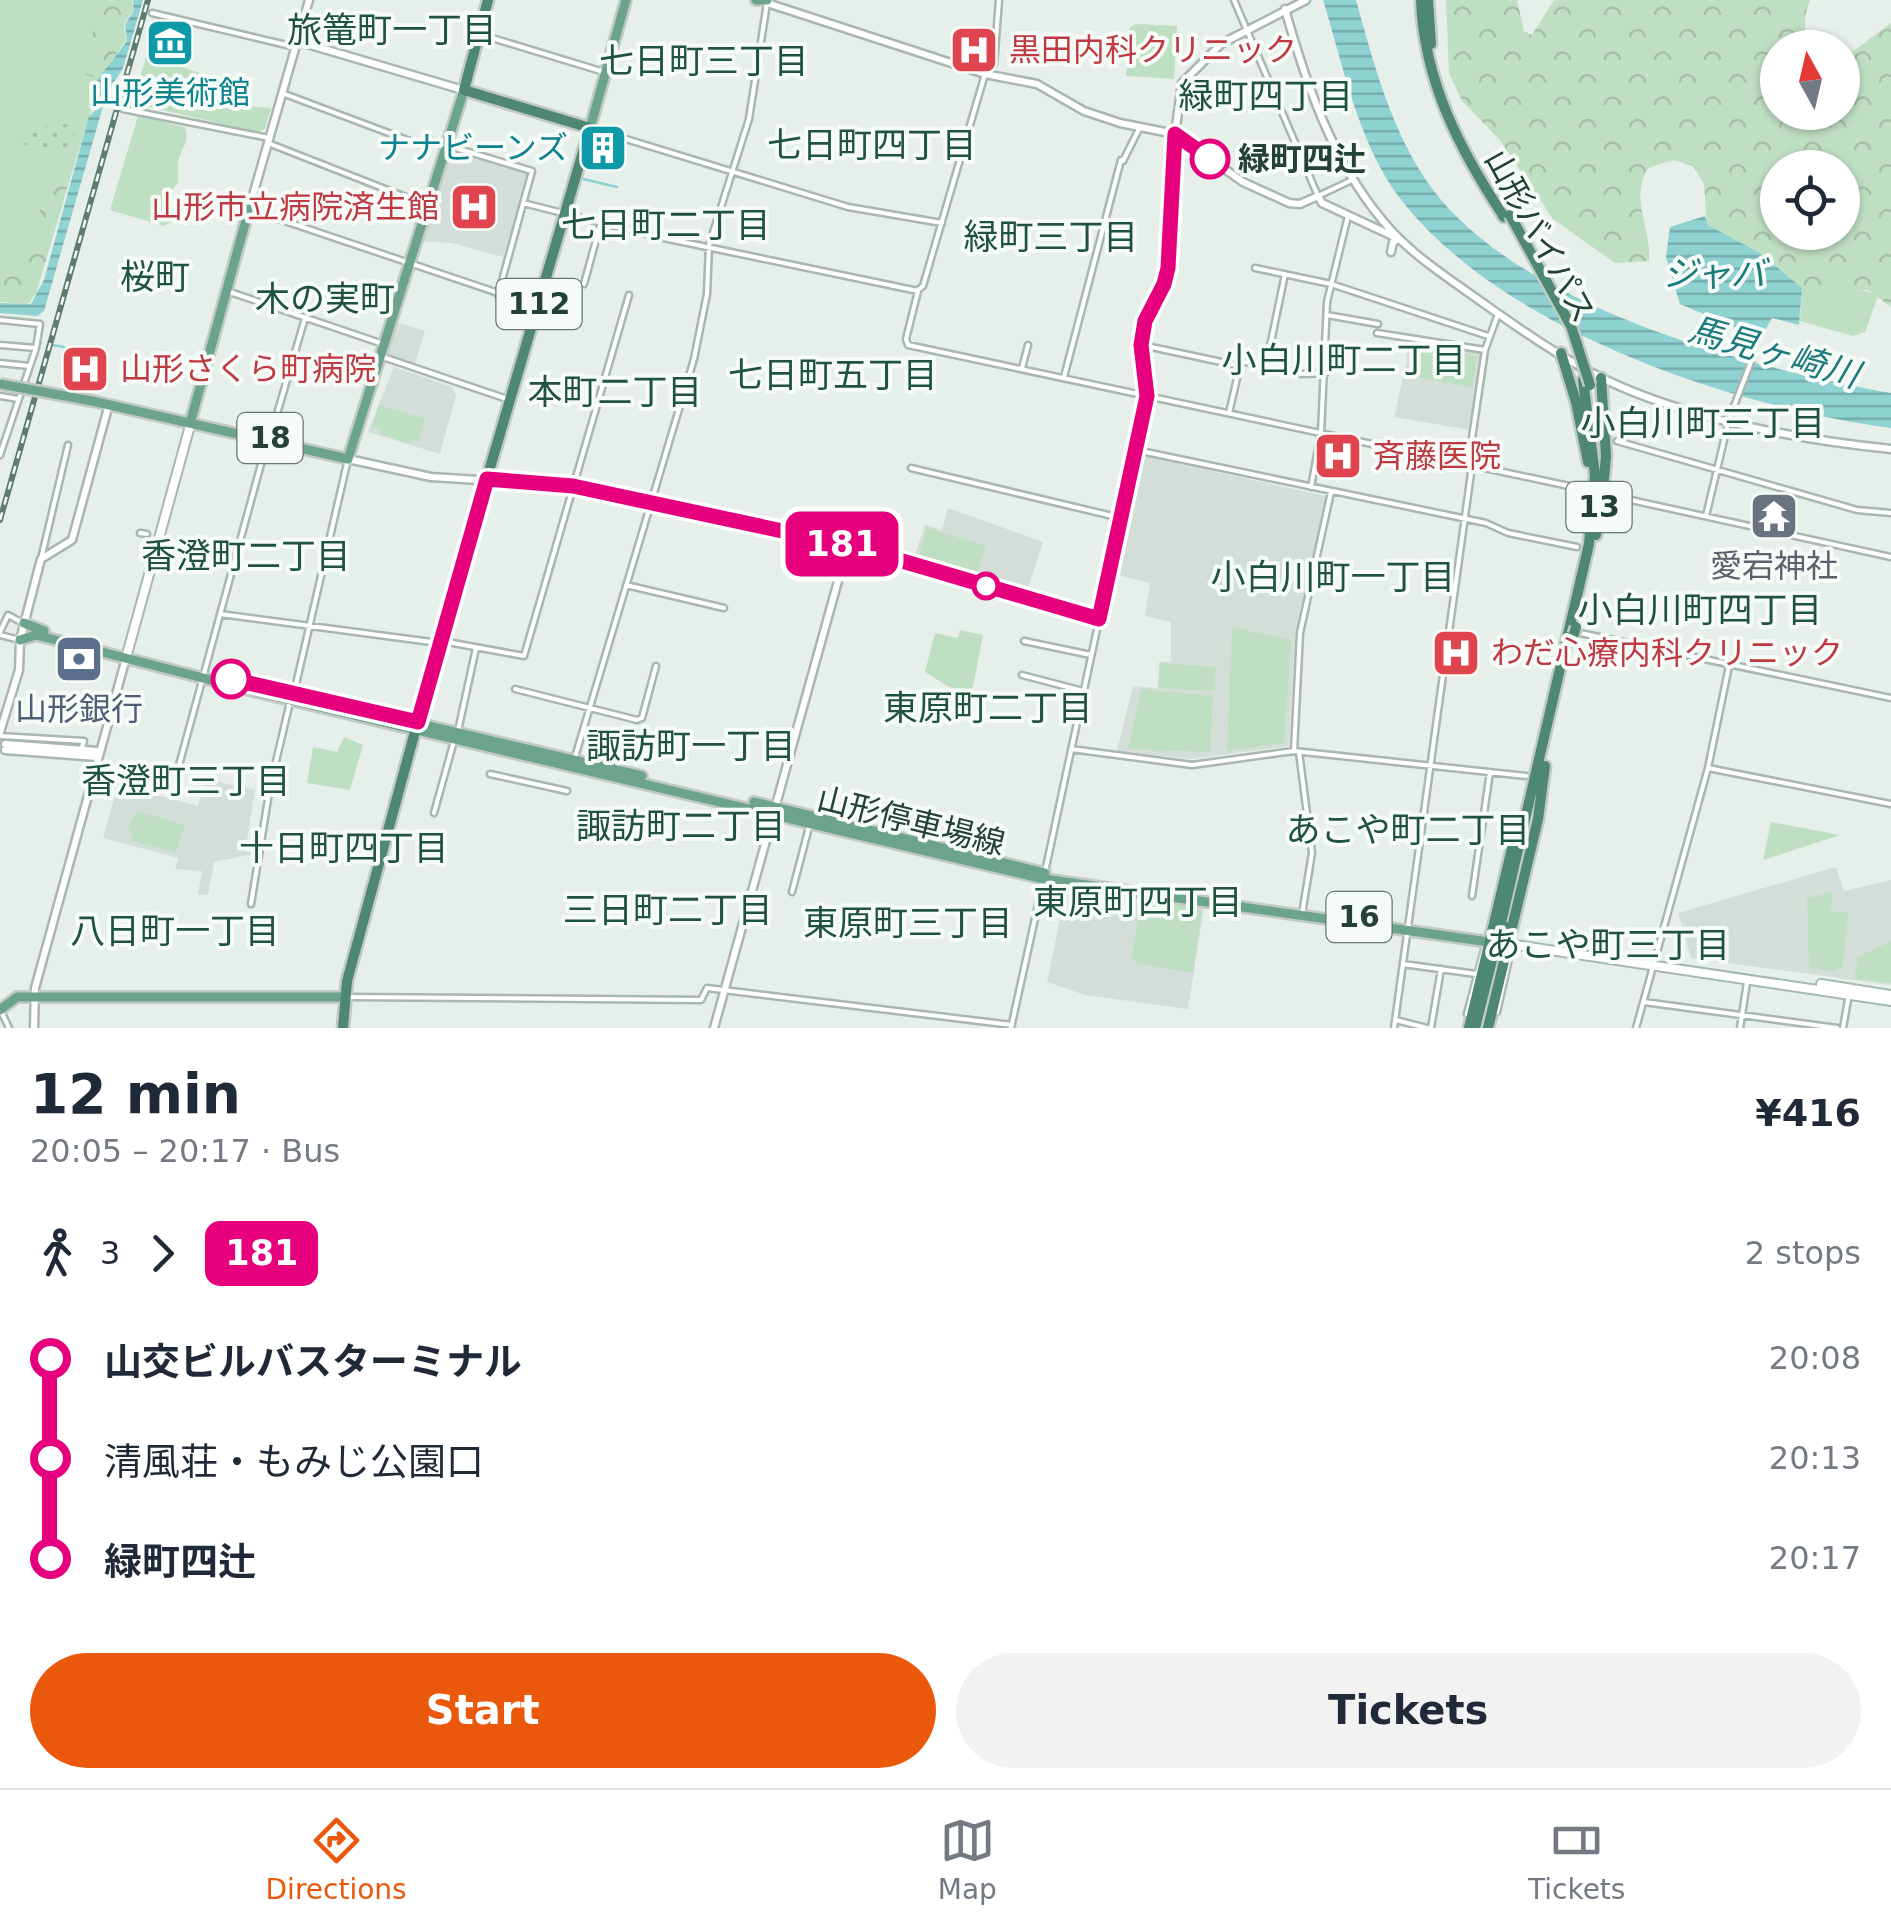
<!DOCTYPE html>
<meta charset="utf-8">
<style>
body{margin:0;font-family:"DejaVu Sans","Noto Sans JP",sans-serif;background:#f2f2f3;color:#1f2937;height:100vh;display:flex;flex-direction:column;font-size:38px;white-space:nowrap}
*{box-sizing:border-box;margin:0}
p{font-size:32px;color:#747a83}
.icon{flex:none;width:55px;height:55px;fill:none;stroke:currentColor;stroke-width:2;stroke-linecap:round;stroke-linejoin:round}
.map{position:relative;height:1028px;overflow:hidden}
.details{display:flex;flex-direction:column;background:#fff;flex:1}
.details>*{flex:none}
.badge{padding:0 20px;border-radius:15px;font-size:35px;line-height:65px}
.needle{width:65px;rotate:352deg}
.tools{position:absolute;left:1760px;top:30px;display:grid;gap:20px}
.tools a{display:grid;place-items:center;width:100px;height:100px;border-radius:50%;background:#fff;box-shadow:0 2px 8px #0004;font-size:50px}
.map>.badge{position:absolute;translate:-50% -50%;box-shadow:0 0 0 5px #fff}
.legs{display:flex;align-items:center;gap:15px;height:110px;padding:0 30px;font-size:32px}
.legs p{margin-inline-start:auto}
.headline{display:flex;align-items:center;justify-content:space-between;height:170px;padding:0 30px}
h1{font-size:55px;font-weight:600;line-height:75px}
.action{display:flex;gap:20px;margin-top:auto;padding:20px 30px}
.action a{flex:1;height:115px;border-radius:60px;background:#ea580c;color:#fff;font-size:40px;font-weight:600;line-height:115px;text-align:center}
.action a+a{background:#f2f2f3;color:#1f2937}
ul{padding:0 30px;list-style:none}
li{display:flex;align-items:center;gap:35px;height:100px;font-size:38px}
li i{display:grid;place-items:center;width:15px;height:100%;margin:0 12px;background:currentColor}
li i::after{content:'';width:25px;height:25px;margin:-12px;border:8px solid;border-radius:50%;background:#fff}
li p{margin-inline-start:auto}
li:first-child i{background:linear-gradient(#0000 50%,currentColor 0)}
li:last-child i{background:linear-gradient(currentColor 50%,#0000 0)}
.dock{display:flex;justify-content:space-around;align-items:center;height:140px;border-top:2px solid #e0e1e3;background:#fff;font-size:28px;color:#747a83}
.dock a{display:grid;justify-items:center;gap:5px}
.dock .active{color:#ea580c}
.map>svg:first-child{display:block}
.built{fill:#d4ded8}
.green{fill:#bfdfc3}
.forest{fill:url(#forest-crowns);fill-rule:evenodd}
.garden{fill:url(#garden-dots)}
.water{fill:url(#water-rules)}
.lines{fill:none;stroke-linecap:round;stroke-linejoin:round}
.stream{stroke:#8fd2d2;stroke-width:2.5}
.minor-casing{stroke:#a8b7af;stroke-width:9}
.tertiary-casing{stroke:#a8b7af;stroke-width:11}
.secondary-casing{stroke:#a4baaf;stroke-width:12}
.primary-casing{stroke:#c2cac6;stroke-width:14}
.trunk-casing{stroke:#c2cac6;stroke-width:15}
.minor{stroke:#fff;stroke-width:4}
.tertiary{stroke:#fff;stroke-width:6}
.secondary{stroke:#fff;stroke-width:8}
.primary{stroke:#6ba38d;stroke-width:9}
.trunk{stroke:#4e8872;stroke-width:10}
.rail-casing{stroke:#5f7c70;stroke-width:6}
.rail{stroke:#f7fbf8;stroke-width:2.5;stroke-dasharray:8;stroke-linecap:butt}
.primary-bridge-casing{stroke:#c2cac6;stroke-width:14;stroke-linecap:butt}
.trunk-bridge-casing{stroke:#c2cac6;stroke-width:15;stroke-linecap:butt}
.primary-bridge{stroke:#6ba38d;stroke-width:9}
.trunk-bridge{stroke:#4e8872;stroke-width:10}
.line-1-casing{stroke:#fff;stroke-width:22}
.line-1{stroke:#e6007e;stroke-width:15}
.stop-1-dot{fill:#fff;stroke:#e6007e;stroke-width:5}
.labels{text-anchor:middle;stroke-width:8;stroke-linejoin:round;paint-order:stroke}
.shield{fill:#f7fbf8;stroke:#637970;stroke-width:2.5}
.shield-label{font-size:30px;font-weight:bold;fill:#244135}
.health-label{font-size:32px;fill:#be3a42;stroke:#f7fbf8;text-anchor:start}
.culture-label{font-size:32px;fill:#0d838f;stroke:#f7fbf8}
.stop-label{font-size:32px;font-weight:bold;fill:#244135;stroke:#f7fbf8;text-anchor:start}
.street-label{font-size:32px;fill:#244135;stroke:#f7fbf8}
.worship-label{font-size:32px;fill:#5b616d;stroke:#f7fbf8}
.service-label{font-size:32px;fill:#4e5e75;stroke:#f7fbf8}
.neighbourhood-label{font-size:35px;fill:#20533f;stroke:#f7fbf8}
.water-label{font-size:35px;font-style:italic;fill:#1e7b7d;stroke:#f7fbf8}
</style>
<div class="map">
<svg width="1891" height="1028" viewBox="0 0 1891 1028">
<defs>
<pattern id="forest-crowns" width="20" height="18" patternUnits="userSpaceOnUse" patternTransform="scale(2.5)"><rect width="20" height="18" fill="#bfdfc3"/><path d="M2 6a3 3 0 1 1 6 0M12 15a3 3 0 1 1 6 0" fill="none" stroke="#a4c1a8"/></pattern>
<pattern id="garden-dots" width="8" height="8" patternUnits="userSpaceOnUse" patternTransform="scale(2.5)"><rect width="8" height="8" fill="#bfdfc3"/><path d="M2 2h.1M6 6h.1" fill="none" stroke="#a4c1a8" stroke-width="1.8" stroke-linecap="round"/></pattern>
<pattern id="water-rules" width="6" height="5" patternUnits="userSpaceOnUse" patternTransform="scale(2.5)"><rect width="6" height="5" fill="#8fd2d2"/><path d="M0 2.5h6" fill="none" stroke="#75acab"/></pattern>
</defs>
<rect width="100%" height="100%" fill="#e6efe9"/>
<!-- built -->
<path class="built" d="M449,151L528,173L503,257L452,243L418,241Z
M392,321L425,331L415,363L382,353Z
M1406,341L1481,352L1470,430L1394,417L1407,360Z
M394,367L452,387L456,395L440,454L368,432Z
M1139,455L1326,496L1295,634L1289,746L1191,759L1117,751L1133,686L1158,688L1159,662H1171V622L1145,616L1150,583L1112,574Z
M948,508L1043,542L1027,591L914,557L925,525L942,530Z
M206,779L255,790L245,852L257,853L214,862L208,895L198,894L202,871L175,869L178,858L103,838L118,784L198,806Z
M1836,867L1844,891L1891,880V985L1691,958L1678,913Z
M1066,890L1204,907L1188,1009L1085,995L1047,982Z"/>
<!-- green -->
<path class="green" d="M0,0H131L105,67L30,303L0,301Z
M1135,24L1177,26L1174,79L1126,76L1129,29Z
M147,55L215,78L211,91L221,99L236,97L246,106L271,108L265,129L258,132L131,103Z
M138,116L185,127C189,143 184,144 179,158C177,164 179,176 178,183L171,191L172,221L164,226L110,210Z
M1802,288C1827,296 1856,283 1878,296L1865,332L1853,336L1800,321Z
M1414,345L1477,356L1472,387L1409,376Z
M379,405L425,419L419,441L412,439L410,444L379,434L381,429L372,426Z
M927,528L986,546L977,573L919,555Z
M1232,627L1291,640L1284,743L1227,751Z
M960,630L983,635L972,692L949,687L925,672L935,633L958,638Z
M1160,663L1216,667L1214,691L1158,688Z
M1141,689L1213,696L1210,752L1128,749Z
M344,737L363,745L350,790L307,783L313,747L337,752Z
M137,811L185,825L176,852L133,841L128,825Z
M1771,822L1840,835L1763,860Z
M1833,891L1830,911L1848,913L1843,967L1833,971L1809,968L1807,899Z
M1142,899L1197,907L1202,912L1193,973L1138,964L1131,957Z
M1891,941V983L1854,979L1858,957Z"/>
<!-- forest -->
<path class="forest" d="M104,0H116L122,7L124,0H132L134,9L124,25L126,41L98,79L79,72Z
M1446,0H1517L1524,31L1532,35L1554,0H1810C1804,15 1801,35 1814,47L1778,48V112H1842L1843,59L1891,23V307L1868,290L1816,293L1802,288L1760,253L1707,225L1704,184L1693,166L1673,160L1648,168C1629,201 1652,227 1649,261L1615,263L1553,219L1499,139L1462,101L1449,73ZM1778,168H1842V232H1778Z
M78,131L84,132L36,294L26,304L0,302V280L20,271L57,158H69Z"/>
<!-- garden -->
<path class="garden" d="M65,124L77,127L67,156L23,144L29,128Z"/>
<!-- water -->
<path class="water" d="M133,0H143L123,68L106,96L44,311L37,316L0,313V303L31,304L44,280L89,116L97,109V80L127,41L125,25L134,10Z
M1323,0H1356C1373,61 1389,123 1424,177C1507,305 1750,368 1891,393V428C1733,407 1499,329 1399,197C1358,142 1343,65 1323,0Z
M1705,216L1708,225L1760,253L1802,288L1799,325L1772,318L1761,338L1680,304L1666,257L1670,227Z"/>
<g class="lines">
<!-- stream -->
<path class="stream" d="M583,179L617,187
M39,343H41
M52,345L64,347"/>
<!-- minor casing -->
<g class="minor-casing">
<path id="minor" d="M1234,0L1318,196L1352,180
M152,13L295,47
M479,34L604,72
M282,93L418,144L432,141L532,171L498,295
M123,109L269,138
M590,128L848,207L942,223
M268,143L426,205
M1123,161L1139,129
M523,203L654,236L918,291L906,339L908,345L1583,489
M249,209L534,305
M1255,268L1331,284L1488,336
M584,284L601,222
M918,290L923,286L985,74L994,64L999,0
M227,291L383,344
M1327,315L1378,324
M0,320L40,324L36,348
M1377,333L1485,350
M0,345L36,348L0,455
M1142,345L1240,366
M383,357L507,399
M0,363L29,366
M1266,366L1285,274
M1022,368L1028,345
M1064,377L1121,160
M0,396L18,399
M1229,413L1241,361L1302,374L1326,373
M270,438L305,318
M1617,441L1857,510L1891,513
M1136,450L1486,523L1508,533L1577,547
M1468,465L1485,350L1498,314
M911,468L1121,518
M1311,487L1321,433L1327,302L1348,216
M1608,495L1891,557
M1706,516L1729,419L1751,362
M140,533L147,534
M41,559L68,445
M626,585L724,608
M220,614L439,643
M0,632L8,615L21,622
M1580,633L1891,698
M0,635L20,640
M442,641L524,656L629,295
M1024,641L1091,655
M1022,675L1083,691
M515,689L637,720L642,718L656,666
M294,693L348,459
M458,731L476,648
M0,736L84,741L82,747
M1071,749L1192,765L1294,751L1526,776
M1294,751L1300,633L1331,492
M1299,752L1312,853L1302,914
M575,757L694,359L707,294L709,245L749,119L767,3
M1708,768L1891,804
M178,769L267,442
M490,774L567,791
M434,813L454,741
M984,857L990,830
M1045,872L1147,396C1144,371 1138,346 1145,321C1150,301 1164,288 1167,268L1175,134
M792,892L809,827
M1472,896L1490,772
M251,904L270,787L290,702
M1403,964L1476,974
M349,997L701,1000L707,988L1012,1025
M1644,1002L1837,1028
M1,1011L9,1028
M1497,1012L1510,954
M1467,1014L1485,946
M1396,1020L1427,1028
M1011,1028L1043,882
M1394,1028L1472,466
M1431,1028L1441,969
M1636,1028L1708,768L1729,666
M1740,1028L1747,982
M1843,1028L1849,994"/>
</g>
<!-- tertiary casing -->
<g class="tertiary-casing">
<path id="tertiary" d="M767,3L985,74L1037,84L1084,111L1120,123L1175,134L1243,182L1289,203L1300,204L1318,196L1322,203L1399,239L1393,242L1391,252
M1285,9C1306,84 1332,160 1383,221C1408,252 1444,275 1476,298C1517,327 1559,357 1604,379C1687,419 1800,440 1891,449
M297,41L463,90
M1175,134L1182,83L1221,44L1306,0
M249,209L309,0
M348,459L431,477L573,486L848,545L1099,619
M0,732L19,670L20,640L41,559L72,540L109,404
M5,744L98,751
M5,750L97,757
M34,1028L35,988L126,658
M714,1028L848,545"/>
</g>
<!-- secondary casing -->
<g class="secondary-casing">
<path id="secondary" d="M126,658L191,422
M1509,944L1891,1001
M1821,984L1891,995"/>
</g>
<!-- primary casing -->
<g class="primary-casing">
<path id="primary" d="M756,0H767
M590,128L626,0
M92,401L348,459L464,90
M191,420L249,209
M24,623L44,631
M20,640L36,635L265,694L1044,879L1496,943
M219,676L325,702
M365,711L642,776
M754,802L1045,873
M0,1010L17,997H344"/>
</g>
<!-- trunk casing -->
<g class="trunk-casing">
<path id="trunk" d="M1421,0C1424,82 1460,150 1504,217
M1428,0L1431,44
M1561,353L1576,402L1588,462
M1601,378L1606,456L1603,490
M1596,535L1602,497
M1500,927L1589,544L1595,475L1583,380
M343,1028L347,981L449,607L590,128L464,90L488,0
M1469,1028L1514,840
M1475,1028L1494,952
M1488,1028L1538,819L1545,766"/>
</g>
<!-- minor -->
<use href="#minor" class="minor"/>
<!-- tertiary -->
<use href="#tertiary" class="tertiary"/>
<!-- secondary -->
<use href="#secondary" class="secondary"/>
<!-- primary -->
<use href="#primary" class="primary"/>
<!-- trunk -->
<use href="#trunk" class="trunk"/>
<!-- rail casing -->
<g class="rail-casing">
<path id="rail" d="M0,520L148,0"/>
</g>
<!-- rail -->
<use href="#rail" class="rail"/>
<!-- primary-bridge casing -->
<g class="primary-bridge-casing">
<path id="primary-bridge" d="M0,384L92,401"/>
</g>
<!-- trunk-bridge casing -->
<g class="trunk-bridge-casing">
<path id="trunk-bridge" d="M1510,215L1571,326L1590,385
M1602,497L1603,490
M1574,634L1576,627
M1500,954L1506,927"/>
</g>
<!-- primary-bridge -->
<use href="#primary-bridge" class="primary-bridge"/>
<!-- trunk-bridge -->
<use href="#trunk-bridge" class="trunk-bridge"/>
</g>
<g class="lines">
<!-- line-1 casing -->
<g class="line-1-casing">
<path id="line-1" d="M231,679L418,722L487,479L573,486L848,545L1099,619L1147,396L1141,345L1145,321L1164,284L1168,268L1175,134L1210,159"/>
</g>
<!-- line-1 -->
<use href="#line-1" class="line-1"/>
</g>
<!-- icons -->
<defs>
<g id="museum-square" transform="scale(2.5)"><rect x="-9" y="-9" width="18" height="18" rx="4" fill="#0f9aa8" stroke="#f7fbf8"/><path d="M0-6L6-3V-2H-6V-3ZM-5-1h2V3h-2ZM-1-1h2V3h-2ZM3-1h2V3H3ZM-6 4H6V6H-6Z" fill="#fff"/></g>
<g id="hospital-square" transform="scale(2.5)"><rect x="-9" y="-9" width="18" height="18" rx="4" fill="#e0444e" stroke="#f7fbf8"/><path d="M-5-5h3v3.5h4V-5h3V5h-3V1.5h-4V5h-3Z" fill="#fff"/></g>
<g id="building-square" transform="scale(2.5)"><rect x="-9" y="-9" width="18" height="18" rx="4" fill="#0f9aa8" stroke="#f7fbf8"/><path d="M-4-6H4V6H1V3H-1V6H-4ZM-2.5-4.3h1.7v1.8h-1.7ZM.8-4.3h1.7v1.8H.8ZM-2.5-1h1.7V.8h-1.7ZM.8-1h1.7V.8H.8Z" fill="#fff"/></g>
<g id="temple-square" transform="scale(2.5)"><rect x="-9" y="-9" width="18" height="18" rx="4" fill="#6b7280" stroke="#f7fbf8"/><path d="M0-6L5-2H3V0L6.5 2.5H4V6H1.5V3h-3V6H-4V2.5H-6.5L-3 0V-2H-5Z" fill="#fff"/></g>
<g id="bank-square" transform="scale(2.5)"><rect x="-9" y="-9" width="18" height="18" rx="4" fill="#5c6f8a" stroke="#f7fbf8"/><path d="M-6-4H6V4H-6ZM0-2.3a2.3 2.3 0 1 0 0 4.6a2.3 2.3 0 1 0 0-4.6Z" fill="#fff"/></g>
</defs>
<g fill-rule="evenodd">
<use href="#museum-square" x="170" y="43"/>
<use href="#hospital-square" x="974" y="50"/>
<use href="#building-square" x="603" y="148"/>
<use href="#hospital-square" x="474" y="207"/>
<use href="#hospital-square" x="85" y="369"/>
<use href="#hospital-square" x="1338" y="456"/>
<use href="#temple-square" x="1774" y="516"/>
<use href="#hospital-square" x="1456" y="653"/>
<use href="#bank-square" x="79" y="659"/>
</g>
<!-- markers -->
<g class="stop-1-dot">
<circle cx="1210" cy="159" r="18"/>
<circle cx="986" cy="586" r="12"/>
<circle cx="231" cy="679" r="18"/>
</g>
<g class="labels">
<!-- shield labels -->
<g class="shield">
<rect x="496.5" y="279" width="85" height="50" rx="8"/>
<rect x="237.5" y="413" width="65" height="50" rx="8"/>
<rect x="1566.5" y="482" width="65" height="50" rx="8"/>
<rect x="1326.5" y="892" width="65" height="50" rx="8"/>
</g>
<g class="shield-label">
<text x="539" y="314">112</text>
<text x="270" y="448">18</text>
<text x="1599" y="517">13</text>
<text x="1359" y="927">16</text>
</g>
<!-- health labels -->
<g class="health-label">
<text x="1009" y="61">黒田内科クリニック</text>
<text x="439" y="218" text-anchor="end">山形市立病院済生館</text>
<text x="120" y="380">山形さくら町病院</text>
<text x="1373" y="467">斉藤医院</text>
<text x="1491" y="664">わだ心療内科クリニック</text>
</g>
<!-- culture labels -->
<g class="culture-label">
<text x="170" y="104">山形美術館</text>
<text x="568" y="159" text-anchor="end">ナナビーンズ</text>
</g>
<!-- stop labels -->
<g class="stop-label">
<text x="1238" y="170">緑町四辻</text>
</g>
<!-- street labels -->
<g class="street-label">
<text transform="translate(1540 236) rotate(61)" y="11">山形バイパス</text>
<text transform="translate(911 821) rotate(14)" y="11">山形停車場線</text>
</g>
<!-- worship labels -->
<g class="worship-label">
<text x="1774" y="577">愛宕神社</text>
</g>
<!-- service labels -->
<g class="service-label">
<text x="79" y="720">山形銀行</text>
</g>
<!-- neighbourhood labels -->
<g class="neighbourhood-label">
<text x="392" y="42">旅篭町一丁目</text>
<text x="704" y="73">七日町三丁目</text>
<text x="1266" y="108">緑町四丁目</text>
<text x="872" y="157">七日町四丁目</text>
<text x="666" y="237">七日町二丁目</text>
<text x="1051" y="249">緑町三丁目</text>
<text x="155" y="289">桜町</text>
<text x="325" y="311">木の実町</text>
<text x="1344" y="372">小白川町二丁目</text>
<text x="833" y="387">七日町五丁目</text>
<text x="615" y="404">本町二丁目</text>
<text x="1703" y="435">小白川町三丁目</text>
<text x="246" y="568">香澄町二丁目</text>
<text x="1333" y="589">小白川町一丁目</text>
<text x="1700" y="622">小白川町四丁目</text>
<text x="988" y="720">東原町二丁目</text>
<text x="691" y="758">諏訪町一丁目</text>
<text x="186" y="793">香澄町三丁目</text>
<text x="681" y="838">諏訪町二丁目</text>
<text x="1408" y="842">あこや町二丁目</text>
<text x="344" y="860">十日町四丁目</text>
<text x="1138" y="914">東原町四丁目</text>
<text x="668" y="922">三日町二丁目</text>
<text x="908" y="935">東原町三丁目</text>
<text x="175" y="943">八日町一丁目</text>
<text x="1608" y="957">あこや町三丁目</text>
</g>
<!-- water labels -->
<g class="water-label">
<text x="1714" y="286">ジャバ</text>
<text transform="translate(1774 352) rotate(16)" y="12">馬見ヶ崎川</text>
</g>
</g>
</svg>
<div class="tools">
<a><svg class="needle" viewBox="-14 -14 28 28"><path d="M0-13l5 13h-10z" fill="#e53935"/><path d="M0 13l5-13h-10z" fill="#747a83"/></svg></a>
<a><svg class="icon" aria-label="locate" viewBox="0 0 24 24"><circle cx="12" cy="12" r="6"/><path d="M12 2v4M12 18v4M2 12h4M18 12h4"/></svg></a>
</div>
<b class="badge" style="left:842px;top:544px;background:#e6007e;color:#fff">181</b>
</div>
<section class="details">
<div class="headline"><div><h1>12 min</h1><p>20:05 – 20:17 · Bus</p></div><b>¥416</b></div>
<div class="legs"><svg class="icon" aria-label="walk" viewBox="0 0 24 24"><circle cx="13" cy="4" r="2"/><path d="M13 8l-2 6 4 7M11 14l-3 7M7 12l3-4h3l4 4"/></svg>3<svg class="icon" aria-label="forward" viewBox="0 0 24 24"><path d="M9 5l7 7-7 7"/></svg><b class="badge" style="background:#e6007e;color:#fff">181</b><p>2 stops</p></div>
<ul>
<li><i style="color:#e6007e"></i><b>山交ビルバスターミナル</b><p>20:08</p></li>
<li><i style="color:#e6007e"></i><span>清風荘・もみじ公園口</span><p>20:13</p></li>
<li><i style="color:#e6007e"></i><b>緑町四辻</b><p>20:17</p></li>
</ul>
<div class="action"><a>Start</a><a>Tickets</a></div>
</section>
<nav class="dock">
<a class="active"><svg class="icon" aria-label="directions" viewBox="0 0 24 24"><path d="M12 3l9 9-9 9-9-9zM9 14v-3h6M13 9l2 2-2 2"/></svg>Directions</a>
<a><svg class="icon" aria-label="map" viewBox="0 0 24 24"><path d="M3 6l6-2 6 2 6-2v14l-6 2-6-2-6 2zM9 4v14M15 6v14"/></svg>Map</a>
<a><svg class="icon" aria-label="tickets" viewBox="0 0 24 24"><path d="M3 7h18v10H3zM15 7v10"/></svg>Tickets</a>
</nav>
